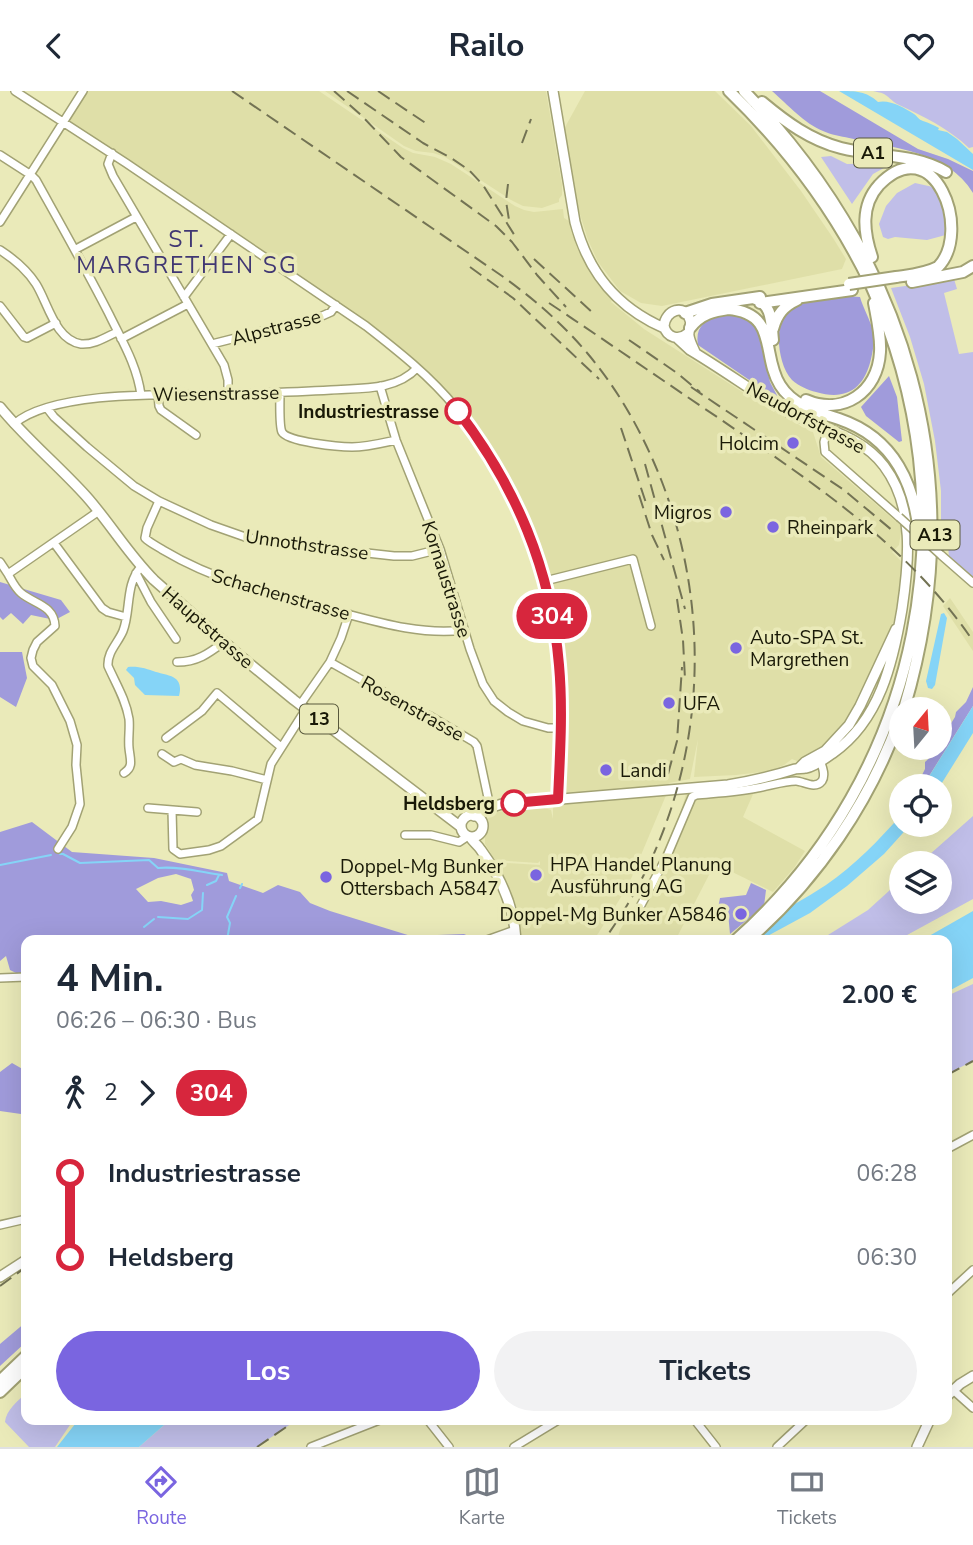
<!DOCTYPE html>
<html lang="de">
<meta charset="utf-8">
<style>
body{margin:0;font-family:"Nunito Sans",sans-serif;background:#f2f2f3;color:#1f2937;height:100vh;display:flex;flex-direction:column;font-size:26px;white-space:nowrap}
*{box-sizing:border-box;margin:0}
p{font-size:23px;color:#747a83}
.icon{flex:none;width:38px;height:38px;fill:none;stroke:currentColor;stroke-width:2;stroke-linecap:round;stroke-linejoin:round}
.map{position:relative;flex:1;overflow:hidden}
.panel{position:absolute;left:21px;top:844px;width:931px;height:490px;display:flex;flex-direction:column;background:#fff;border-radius:14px;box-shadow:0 7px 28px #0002}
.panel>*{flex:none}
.badge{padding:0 14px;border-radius:23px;font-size:24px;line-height:46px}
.needle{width:46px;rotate:18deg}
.fabs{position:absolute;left:889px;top:606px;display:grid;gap:14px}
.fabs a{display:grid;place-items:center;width:63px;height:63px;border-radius:50%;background:#fff;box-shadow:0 7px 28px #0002;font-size:35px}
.map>.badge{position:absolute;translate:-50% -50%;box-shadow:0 0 0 4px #fff}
.legs{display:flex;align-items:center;gap:10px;height:77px;padding:0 35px;font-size:23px}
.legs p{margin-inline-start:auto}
.head{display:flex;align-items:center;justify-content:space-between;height:119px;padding:0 35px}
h1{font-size:38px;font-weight:700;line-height:52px}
.cta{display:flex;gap:14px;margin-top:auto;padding:14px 35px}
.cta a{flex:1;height:80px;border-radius:42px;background:#7a65e0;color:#fff;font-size:28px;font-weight:700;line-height:80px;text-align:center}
.cta a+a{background:#f2f2f3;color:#1f2937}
ul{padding:0 35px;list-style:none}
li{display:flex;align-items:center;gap:24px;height:84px;font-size:26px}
li i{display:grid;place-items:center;width:10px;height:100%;margin:0 9px;background:currentColor}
li i::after{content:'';width:18px;height:18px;margin:-9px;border:5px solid;border-radius:50%;background:#fff}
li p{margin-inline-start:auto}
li:first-child i{background:linear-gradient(#0000 50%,currentColor 0)}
li:last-child i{background:linear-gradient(currentColor 50%,#0000 0)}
header{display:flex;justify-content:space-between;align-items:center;height:91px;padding:0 35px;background:#fff;font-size:32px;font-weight:700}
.tabs{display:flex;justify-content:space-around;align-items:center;height:98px;border-top:2px solid #e0e1e3;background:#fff;font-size:19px;color:#747a83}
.tabs a{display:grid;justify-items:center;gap:4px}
.tabs .on{color:#7a65e0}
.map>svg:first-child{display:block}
.built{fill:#dfdfa8}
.green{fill:#c0bee8}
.forest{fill:#a09bdb;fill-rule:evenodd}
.water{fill:#85d4f7}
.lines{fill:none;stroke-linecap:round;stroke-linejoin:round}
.stream{stroke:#85d4f7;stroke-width:2}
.minor-casing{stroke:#a2a274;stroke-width:10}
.major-casing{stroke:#a2a274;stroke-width:12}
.highway-casing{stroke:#a2a274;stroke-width:14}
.minor{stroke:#fff;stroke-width:7}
.major{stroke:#fff;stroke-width:9}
.highway{stroke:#fff;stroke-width:10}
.rail{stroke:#737354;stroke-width:2;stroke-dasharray:14 7;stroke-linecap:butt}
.minor-bridge-casing{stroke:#a2a274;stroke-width:10;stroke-linecap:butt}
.highway-bridge-casing{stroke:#a2a274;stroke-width:14;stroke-linecap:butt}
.minor-bridge{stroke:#fff;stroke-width:7}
.highway-bridge{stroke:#fff;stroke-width:10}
.line-1-casing{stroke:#fff;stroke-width:16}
.line-1{stroke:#d7263d;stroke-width:10}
.stop-1-dot{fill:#fff;stroke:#d7263d;stroke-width:3.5}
.poi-dot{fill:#7a65e0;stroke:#eaeab9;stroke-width:2.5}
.labels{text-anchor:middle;stroke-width:7;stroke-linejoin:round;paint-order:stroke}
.shield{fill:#eaeab9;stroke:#58583c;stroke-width:2}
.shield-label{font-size:18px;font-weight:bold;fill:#191907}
.street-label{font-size:19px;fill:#191907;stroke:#eaeab9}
.stop-label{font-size:19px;font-weight:bold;fill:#191907;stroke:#eaeab9;text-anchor:end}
.poi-label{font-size:19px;fill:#191907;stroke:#eaeab9;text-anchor:start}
.quarter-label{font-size:23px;letter-spacing:2px;fill:#403773;stroke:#eaeab9}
</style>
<header><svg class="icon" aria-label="back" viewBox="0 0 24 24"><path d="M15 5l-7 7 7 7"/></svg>Railo<svg class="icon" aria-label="heart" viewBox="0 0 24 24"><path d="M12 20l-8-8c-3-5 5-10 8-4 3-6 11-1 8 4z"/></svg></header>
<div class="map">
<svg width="973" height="1356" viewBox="0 0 973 1356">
<rect width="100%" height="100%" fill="#eaeab9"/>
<!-- built -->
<path class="built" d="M83,0H319L403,57L413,62L435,66L451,73L515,115L524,119L534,121L563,118L564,127L569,130L573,137L586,172L597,190L612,209L611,211L644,238L769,318L813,341L821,366L900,434L901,441L899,454L892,461L902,471L899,503L894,529L880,564L855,613L835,646L825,655L799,671L792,668L784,674L770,680L736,684L694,686L698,648L690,688L669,692L667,702L628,795L594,849H516L515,836L489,771L540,774V770L538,772L495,769L485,753V744L488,738V727L497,721L541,716L551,719L553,728V717L558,708L559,575L545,490L517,414L455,315L417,277L366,235L64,31Z
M325,0H546L562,94V104L559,108V111L542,117L523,115L511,109L445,66L433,62L416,60L404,55Z
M585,0H715L751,35L801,100L833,147L846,168L842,178L662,215L641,212L620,200L598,171L588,149L579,120L564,38Z
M950,507L973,541V560L943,515Z
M754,701L743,726L805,760L794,777L773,801L724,777H716L710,782L677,846L672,849H617L620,839L647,796L680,723L686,703Z"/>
<!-- green -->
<path class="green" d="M873,0H973V56L969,57C948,37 923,25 897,13C892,10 888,5 884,3C880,1 876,1 873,0Z
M831,65L847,73L893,72L873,83L852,113L821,66Z
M915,92L933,96L952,113L957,126L953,142L927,149L895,146L888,148L883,146L879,133L886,115L897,102Z
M954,188L957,198L944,202L959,263L973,261V489L949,466L948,454L941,453V400L935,350L924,293L910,246L891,197Z
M973,725V808L898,849H820L868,819L901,789V810H940V772H920Z
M973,893V970L947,983V905Z
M26,1302V1328H74L55,1356H29L5,1331C6,1319 18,1310 26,1302Z
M171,1328H298L257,1356H139Z"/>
<!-- forest -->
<path class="forest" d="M772,0H820L918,58L948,68L973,80V102C948,60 893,57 849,47C841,45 831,44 823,40C805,33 787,13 772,0Z
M845,205L860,206C863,217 871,230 873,241C875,249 873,259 871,268C864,298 846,310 816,301C808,299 799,295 792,289C782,279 778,257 779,244C779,232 786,219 797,214C812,207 830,207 845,205Z
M720,224L738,225L752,232L759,239L770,291L780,310L698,254C695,236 704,230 720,224Z
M889,285L897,306L902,350L899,351L866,325L861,316Z
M0,491L61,509L70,521L55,529L31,524L23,533L11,522L3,529L0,526Z
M0,561H22L27,587L16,616L0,606Z
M973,596V615L926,690L921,686L925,678V671L934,663L937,656H940V650L955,626L956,621L966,611Z
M32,731L72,761L154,767L227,782L229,790L263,802L278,794L300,801L310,812L330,820L411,845L464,843L477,849H26V887L10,879L6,865L0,870V741ZM176,783L191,788L194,799L191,804L193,810L181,814L161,810L148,811L136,798L158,787Z
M751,792L766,799L764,815L730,843L728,822L718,817L720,807L746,804Z
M12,972L26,980V1030L21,1023L0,1020V981Z
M26,1231V1251L0,1275V1253Z"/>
<!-- water -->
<path class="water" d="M839,0C856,0 866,0 878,11C889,8 905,17 914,23C919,27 918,28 923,30C929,32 934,34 939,37L938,39L947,41L957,48L973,63V79Z
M944,522L947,527L935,594L932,598L928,597L926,590L941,523Z
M128,576C139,575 147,578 156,581C170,585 184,585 179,605L145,604L135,594L134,587L126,579Z
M973,615V642L940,695H923Z
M901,724V733H911L884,763L847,795L810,822L760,849H726C760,831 795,815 826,794C854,775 879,749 901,724Z
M973,820V887L947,901V849H922Z
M79,1328H171L139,1356H57Z"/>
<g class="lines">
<!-- stream -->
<path class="stream" d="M60,763H63L80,772L149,769L158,777C179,775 201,781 222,784
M0,774L51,764
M207,794L216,790L219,784
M240,797L242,793
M158,826L188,828L202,819L203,802
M144,836L154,828
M227,849L230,832L227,826L236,805"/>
<!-- minor casing -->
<g class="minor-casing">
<path id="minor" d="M15,0L126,72L366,235C398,260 430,285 456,317C516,391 551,480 559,575C563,619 560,664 558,708
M112,62L108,73L113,85L224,274L228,289V303
M0,64L31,84L36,89C61,134 86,178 109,223C122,250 137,274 141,304
M0,131L83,0
M76,158L136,126
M0,159C14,168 27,179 36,193C48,212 55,249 81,253C94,254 106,246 117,241
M184,206L231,143
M0,215L24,246L27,247L56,232
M121,248L188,213
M212,253L322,225L331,221L336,214
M380,295L396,349L440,458L470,558L483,593L494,610L508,621L523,630L548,637H560
M280,302C280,309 279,335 282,341C287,351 340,356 352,356C367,356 382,352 396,349
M158,303L159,315L161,319L196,344
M47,317L54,326L87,356L134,395L159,410L211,434L248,447L286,453L394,465H412L440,458
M14,333C54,298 178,304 229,303C264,302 297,301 331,299C360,297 396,300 417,277
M828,337L824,351L825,361L899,426
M159,410L147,437L145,447C150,452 157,455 163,459C213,489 271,504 328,518C371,529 419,545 464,539
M54,452L102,517L108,521L126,526
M941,464L973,492
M0,471L8,483L99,420
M136,482L151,511L176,548
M8,483C12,490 15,497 21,502C34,513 54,514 55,535L37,551L33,559L31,567L33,575L52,594L70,630L77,654L76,674L80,713L72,736L58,758
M545,490L633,468L651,535
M177,571C197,571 208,563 224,551
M330,571L421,622L430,625L474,651L477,655L490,716
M300,614L330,571L341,547L349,523
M166,647L202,620L217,602L281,656
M162,663L174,671L181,668L195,674L232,680L267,689
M124,682C134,676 130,668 129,657C128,647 130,638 129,628C126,609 116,593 108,575C107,561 118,552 123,540C131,520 125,493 141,476
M148,717L197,721
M172,719L173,758L180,763L209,759L221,755L258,728L271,673L306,618
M405,744H431L459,751L468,745
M641,814L667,765L692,706L696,704C717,702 737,701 757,697C770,695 783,690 796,690C803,690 815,699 822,690C826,684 822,675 820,669
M487,849L515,839
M0,887L26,886
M947,1058L973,1044
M0,1134L26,1128
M947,1203L973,1179
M953,1299L973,1317
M427,1328L449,1356
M694,1328L716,1356
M311,1356L382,1328
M514,1356L560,1328
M777,1356L807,1328"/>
</g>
<!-- major casing -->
<g class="major-casing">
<path id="major" d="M553,0L575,131C588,181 616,216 664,237
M688,242C679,250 667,247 664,235C665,219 685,212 690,229C692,234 688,240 689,245C690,251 693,256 695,261
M0,316C26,348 58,374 86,405C110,432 128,463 154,489L239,564L294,609L461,736
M799,677L805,671L825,660L849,634L860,615L896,538
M461 735a11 11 0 1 1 22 0a11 11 0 1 1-22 0Z
M474,725L482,719L502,713L728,694C751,690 773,685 795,678C799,677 802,678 806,677C814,676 826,667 833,662C880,629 893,571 902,518C909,471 915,416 884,375C859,342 819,338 784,319C752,300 722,278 690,259L677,247
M470,746C473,751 478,754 481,759C500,785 514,816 516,849
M0,1186L26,1169
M947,1305L960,1293L973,1285
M917,1356L930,1328"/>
</g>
<!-- highway casing -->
<g class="highway-casing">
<path id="highway" d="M729,0C786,55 835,120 870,192C973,419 924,682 736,849
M744,0C908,170 973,388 904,618
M762,11C786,31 810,49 841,57C876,66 914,62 946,81
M872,166C864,142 860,115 879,94C934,37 973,140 938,176C925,183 910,184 896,186
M912,191L963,181L973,175
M753,207C773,213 771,231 773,249
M760,212L852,199
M728,218C779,222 761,264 780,294C793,315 817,321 839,328C895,347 915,394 920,449
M685,222L712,213L760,206
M690,237C702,221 716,220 734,217
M773,238C777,223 784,215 797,209
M806,309C843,325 878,301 880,261C881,245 877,228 874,212
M748,849C817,789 871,710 901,624
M0,1290L26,1265
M0,1301L26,1276"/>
</g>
<!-- minor -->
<use href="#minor" class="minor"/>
<!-- major -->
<use href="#major" class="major"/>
<!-- highway -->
<use href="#highway" class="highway"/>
<!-- rail -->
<path class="rail" d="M232,0L502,185C534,208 563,233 588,263C620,301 644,345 662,391C720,543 701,716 604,849
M334,0L361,24L401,66L496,135L512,151L537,184L566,216
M347,0L423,52L451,67L469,79L483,94L515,145
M378,0L427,33
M522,52L531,28
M508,93L506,110L509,129
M534,168L593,222
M470,176L513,207L599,288
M549,212C606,250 662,289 720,328C813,392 908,454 973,550
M629,249L677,282L700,301
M691,296L844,399L893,440
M621,337L646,412
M645,373L685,518
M639,404L652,444L664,469
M677,508L683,549L685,588
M668,683L677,650L682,576
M947,984L973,970
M0,1195L26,1176
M257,1356L298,1328"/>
<!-- minor-bridge casing -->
<g class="minor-bridge-casing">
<path id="minor-bridge" d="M899,426L941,464"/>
</g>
<!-- highway-bridge casing -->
<g class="highway-bridge-casing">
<path id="highway-bridge" d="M849,193L896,186"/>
</g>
<!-- minor-bridge -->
<use href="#minor-bridge" class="minor-bridge"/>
<!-- highway-bridge -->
<use href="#highway-bridge" class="highway-bridge"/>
</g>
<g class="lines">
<!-- line-1 casing -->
<g class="line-1-casing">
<path id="line-1" d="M458,320C516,396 551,478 559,574C563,618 560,664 558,708L514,712"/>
</g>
<!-- line-1 -->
<use href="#line-1" class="line-1"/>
</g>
<!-- markers -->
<g class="stop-1-dot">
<circle cx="458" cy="320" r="12"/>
<circle cx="514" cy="712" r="12"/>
</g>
<g class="poi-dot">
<circle cx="793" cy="352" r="7"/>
<circle cx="726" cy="421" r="7"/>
<circle cx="773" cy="436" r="7"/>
<circle cx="736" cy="557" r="7"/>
<circle cx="669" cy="612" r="7"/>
<circle cx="606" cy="679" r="7"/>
<circle cx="536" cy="784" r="7"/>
<circle cx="326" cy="786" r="7"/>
<circle cx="741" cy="823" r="7"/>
</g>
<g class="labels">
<!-- shield labels -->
<g class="shield">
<rect x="854" y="47.5" width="38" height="29" rx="5"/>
<rect x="910.5" y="429.5" width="49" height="29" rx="5"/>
<rect x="300" y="613.5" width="38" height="29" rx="5"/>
</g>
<g class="shield-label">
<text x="873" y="68">A1</text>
<text x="935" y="450">A13</text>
<text x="319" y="634">13</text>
</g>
<!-- street labels -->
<g class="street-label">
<text transform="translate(276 236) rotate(-15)" y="7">Alpstrasse</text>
<text transform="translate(216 302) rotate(-1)" y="7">Wiesenstrasse</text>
<text transform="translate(806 326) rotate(28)" y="7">Neudorfstrasse</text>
<text transform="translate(307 453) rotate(8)" y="7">Unnothstrasse</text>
<text transform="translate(447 488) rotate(72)" y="7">Kornaustrasse</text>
<text transform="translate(281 503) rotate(16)" y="7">Schachenstrasse</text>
<text transform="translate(208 536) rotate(41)" y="7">Hauptstrasse</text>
<text transform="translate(413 617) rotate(29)" y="7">Rosenstrasse</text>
</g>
<!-- stop labels -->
<g class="stop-label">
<text x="439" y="327">Industriestrasse</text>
<text x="495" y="719">Heldsberg</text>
</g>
<!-- poi labels -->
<g class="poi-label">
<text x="779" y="359" text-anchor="end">Holcim</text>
<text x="712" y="428" text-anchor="end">Migros</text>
<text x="787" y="443">Rheinpark</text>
<text x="750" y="553">Auto-SPA St.<tspan x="750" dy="22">Margrethen</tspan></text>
<text x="683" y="619">UFA</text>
<text x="620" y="686">Landi</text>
<text x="550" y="780">HPA Handel Planung<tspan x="550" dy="22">Ausführung AG</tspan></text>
<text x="340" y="782">Doppel-Mg Bunker<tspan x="340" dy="22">Ottersbach A5847</tspan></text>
<text x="727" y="830" text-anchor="end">Doppel-Mg Bunker A5846</text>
</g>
<!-- quarter labels -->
<g class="quarter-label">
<text x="187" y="156">ST.<tspan x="187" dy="26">MARGRETHEN SG</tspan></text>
</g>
</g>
</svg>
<div class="fabs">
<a><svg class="needle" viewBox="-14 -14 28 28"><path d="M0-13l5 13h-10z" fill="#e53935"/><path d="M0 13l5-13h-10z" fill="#747a83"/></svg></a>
<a><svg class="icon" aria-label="locate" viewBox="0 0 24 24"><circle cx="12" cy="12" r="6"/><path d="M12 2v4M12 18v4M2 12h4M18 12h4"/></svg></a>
<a><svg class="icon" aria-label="layers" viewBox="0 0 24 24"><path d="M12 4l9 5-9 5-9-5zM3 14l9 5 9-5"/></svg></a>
</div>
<b class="badge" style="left:552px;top:525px;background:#d7263d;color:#fff">304</b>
<section class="panel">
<div class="head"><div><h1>4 Min.</h1><p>06:26 – 06:30 · Bus</p></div><b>2.00 €</b></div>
<div class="legs"><svg class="icon" aria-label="walk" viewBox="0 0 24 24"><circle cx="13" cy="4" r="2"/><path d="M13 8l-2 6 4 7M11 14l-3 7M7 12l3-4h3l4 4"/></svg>2<svg class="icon" aria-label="forward" viewBox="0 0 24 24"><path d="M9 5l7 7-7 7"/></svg><b class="badge" style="background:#d7263d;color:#fff">304</b></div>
<ul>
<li><i style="color:#d7263d"></i><b>Industriestrasse</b><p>06:28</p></li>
<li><i style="color:#d7263d"></i><b>Heldsberg</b><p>06:30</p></li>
</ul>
<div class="cta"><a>Los</a><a>Tickets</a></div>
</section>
</div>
<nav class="tabs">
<a class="on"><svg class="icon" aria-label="directions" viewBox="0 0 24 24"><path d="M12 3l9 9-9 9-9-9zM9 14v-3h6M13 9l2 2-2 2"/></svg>Route</a>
<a><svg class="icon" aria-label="map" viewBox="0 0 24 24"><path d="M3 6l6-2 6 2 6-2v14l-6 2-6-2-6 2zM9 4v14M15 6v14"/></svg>Karte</a>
<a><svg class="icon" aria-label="tickets" viewBox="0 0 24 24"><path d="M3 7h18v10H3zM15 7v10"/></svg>Tickets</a>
</nav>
